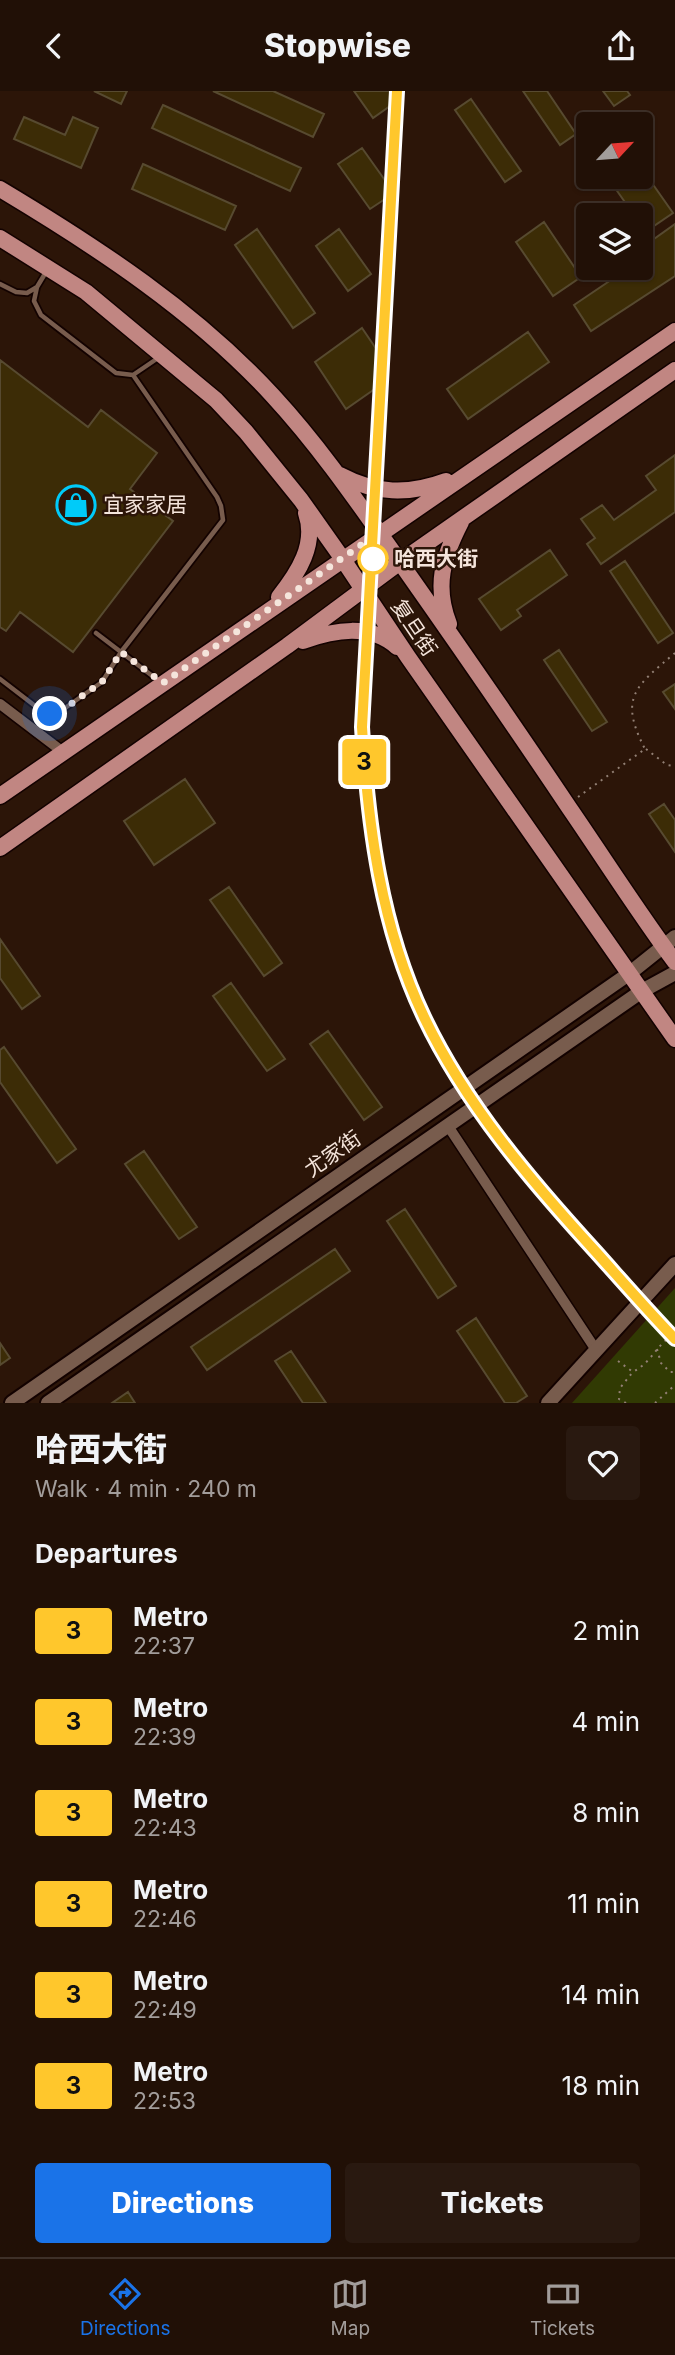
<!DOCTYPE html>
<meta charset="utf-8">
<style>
body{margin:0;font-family:Inter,"Noto Sans SC",sans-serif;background:#291910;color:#f1f3f6;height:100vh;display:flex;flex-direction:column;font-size:26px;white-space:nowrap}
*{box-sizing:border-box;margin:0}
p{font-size:23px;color:#a29d9b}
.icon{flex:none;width:38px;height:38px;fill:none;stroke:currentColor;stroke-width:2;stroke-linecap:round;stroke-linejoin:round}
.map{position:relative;height:1312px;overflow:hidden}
.side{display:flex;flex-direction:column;background:#211006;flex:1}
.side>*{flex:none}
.badge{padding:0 14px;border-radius:5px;font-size:24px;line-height:46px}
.needle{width:46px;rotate:64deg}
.buttons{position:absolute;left:576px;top:21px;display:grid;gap:14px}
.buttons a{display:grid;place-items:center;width:77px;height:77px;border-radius:7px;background:#211006;box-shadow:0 2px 5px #0004,0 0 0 2px #3e3028;font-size:35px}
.you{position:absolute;width:35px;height:35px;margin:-18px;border:5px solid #fff;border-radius:50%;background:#1a73e8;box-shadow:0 0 0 10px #1a73e833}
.map>.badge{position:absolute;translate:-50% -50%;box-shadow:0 0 0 4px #fff}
h2{padding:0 35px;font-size:26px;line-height:63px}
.round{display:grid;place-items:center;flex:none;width:74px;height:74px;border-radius:7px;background:#291910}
.head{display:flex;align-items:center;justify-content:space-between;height:119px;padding:0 35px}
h1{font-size:33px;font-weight:800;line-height:52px}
.button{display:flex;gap:14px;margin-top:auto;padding:14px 35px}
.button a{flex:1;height:80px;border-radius:7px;background:#1a73e8;color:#fff;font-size:28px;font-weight:800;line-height:80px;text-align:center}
.button a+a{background:#291910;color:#f1f3f6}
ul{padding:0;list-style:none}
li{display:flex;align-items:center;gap:21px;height:91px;padding:0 35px}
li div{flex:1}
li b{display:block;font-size:26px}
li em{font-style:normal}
li .badge{min-width:77px;font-weight:700;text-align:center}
header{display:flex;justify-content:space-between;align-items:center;height:91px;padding:0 35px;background:#211006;font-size:32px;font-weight:800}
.tab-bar{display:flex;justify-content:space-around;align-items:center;height:98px;border-top:2px solid #3e3028;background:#211006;font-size:19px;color:#a29d9b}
.tab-bar a{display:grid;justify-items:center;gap:4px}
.tab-bar .active{color:#1a73e8}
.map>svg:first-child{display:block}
.green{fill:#313a03}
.building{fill:#3c2c06;stroke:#574a30;stroke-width:2}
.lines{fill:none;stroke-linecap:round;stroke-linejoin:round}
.lane-casing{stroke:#130200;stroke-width:8}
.street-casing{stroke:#130200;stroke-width:13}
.secondary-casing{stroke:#130200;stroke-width:18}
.primary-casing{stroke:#130200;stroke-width:19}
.path{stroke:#938075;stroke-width:2;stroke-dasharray:2 5;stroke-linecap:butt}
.lane{stroke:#785c4d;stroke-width:4.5}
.street{stroke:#785c4d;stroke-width:10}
.secondary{stroke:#785c4d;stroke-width:14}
.primary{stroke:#c18682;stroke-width:16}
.line-casing{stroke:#fff;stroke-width:16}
.line{stroke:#ffc72c;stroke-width:10}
.walk{stroke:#f5e5dc;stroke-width:7;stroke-dasharray:0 12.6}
.stop-dot{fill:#fff;stroke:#ffc72c;stroke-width:3.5}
.labels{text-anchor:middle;stroke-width:5;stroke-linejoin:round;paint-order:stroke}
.poi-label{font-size:21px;fill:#f5e5dc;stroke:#2c1508;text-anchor:start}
.stop-label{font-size:21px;font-weight:bold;fill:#f5e5dc;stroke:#2c1508;text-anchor:start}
.street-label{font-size:21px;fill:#f5e5dc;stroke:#2c1508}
</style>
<header><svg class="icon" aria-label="back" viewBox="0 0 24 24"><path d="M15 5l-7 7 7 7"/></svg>Stopwise<svg class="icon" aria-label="share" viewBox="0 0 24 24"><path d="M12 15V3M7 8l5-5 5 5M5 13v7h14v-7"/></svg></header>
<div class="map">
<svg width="675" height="1312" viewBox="0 0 675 1312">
<rect width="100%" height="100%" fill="#2c1508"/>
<!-- green -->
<path class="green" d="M675,1197V1312H572Z"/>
<!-- building -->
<path class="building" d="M94,0H127L121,13Z
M213,0H273L324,23L313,46Z
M354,0H389L397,10L373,27Z
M523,0H547L576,43L560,54Z
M603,0H627L630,4L614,15Z
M471,8L521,80L505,91L455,19Z
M163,14L301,77L290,100L152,37Z
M24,26L65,44L73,26L98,37L81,77L14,48Z
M362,57L394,102L370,118L338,73Z
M143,73L236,115L225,139L132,98Z
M640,75L673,122L645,141L640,134V124H634L608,87L640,86Z
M544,131L581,186L553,205L516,151Z
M675,133V185L591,240L574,214L608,191L603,184L613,177H640V158Z
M257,138L315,222L293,237L235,154Z
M339,138L371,183L348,200L316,155Z
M362,237L381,265L379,295L346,318L315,271Z
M528,241L549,271L468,328L447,298Z
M0,269L88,336L101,319L157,362L130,398L173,430L73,561L20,521L6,540L0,536Z
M675,364V421L601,473L587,453L595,447L581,428L602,414L614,429L656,399L646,385Z
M550,459L567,484L517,519L521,525L501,539L479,508Z
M625,470L673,542L658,552L610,480Z
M559,559L607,631L592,640L544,569Z
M675,593V618L663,601Z
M185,688L215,732L154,774L124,730Z
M664,713L675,729V761L649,723Z
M229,796L282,872L264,885L210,809Z
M0,848L40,905L22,918L0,887Z
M231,892L285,968L267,980L213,905Z
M328,940L382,1016L364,1029L310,953Z
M4,956L76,1058L57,1072L0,991V959Z
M144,1060L197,1136L179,1148L125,1073Z
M405,1118L456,1195L438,1207L387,1130Z
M335,1158L350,1180L207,1279L191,1256Z
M476,1227L527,1305L516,1312H505L457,1240Z
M0,1252L10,1267L0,1274Z
M291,1260L326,1312H303L275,1270Z
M128,1301L135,1312H112Z"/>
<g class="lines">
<!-- lane casing -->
<g class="lane-casing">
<path id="lane" d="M0,193L16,201L27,202L37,196L46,181
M37,196L34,210L41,224L116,282L133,284L158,267
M96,542L159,590
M0,588L43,621L58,622L102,591L121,561L223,429L221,415L217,406L133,284"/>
</g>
<!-- street casing -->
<g class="street-casing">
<path id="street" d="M0,613L63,661
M448,1035L596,1259"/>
</g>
<!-- secondary casing -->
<g class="secondary-casing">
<path id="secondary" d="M12,1312L630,882L675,846
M48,1312L642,900L675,882
M548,1312L675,1173"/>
</g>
<!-- primary casing -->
<g class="primary-casing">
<path id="primary" d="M0,98C97,156 196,221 273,305C321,357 361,416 402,474C459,555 515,636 570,718C605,769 638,821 675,871
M0,147L86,201L216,309L246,341L301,409L342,467L408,566L675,948
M340,384C376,403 408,404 446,390
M279,506C298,482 317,453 306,422
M449,533C434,495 443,466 461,431
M303,550C334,539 370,532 397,556
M0,705L675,240
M0,757L287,555L400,471L675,279"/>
</g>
<!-- path -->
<path class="path" d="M646,658L667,674L675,675
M578,706L645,658C618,606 636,595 675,562
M657,1258L661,1272L670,1281H675
M618,1270L633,1281C654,1269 655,1255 675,1242
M626,1312L619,1308L620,1297L632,1282
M655,1312L675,1294"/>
<!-- lane -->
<use href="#lane" class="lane"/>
<!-- street -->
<use href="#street" class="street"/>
<!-- secondary -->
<use href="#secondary" class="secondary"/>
<!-- primary -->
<use href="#primary" class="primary"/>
</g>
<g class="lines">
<!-- line casing -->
<g class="line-casing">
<path id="line" d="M397,0L362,636C368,735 381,836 424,926C466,1014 531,1090 596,1161C622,1190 648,1220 675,1248"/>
</g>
<!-- line -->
<use href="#line" class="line"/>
<!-- walk -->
<path class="walk" d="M50,623L58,622L102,591L121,561L163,592L361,454L373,468"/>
</g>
<!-- icons -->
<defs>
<g id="shop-ring" transform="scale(2.0125)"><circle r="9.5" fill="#2c1508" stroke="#00cbf9" stroke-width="1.5"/><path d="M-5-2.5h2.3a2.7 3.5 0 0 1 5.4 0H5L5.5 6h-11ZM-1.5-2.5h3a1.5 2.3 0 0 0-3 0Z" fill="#00cbf9"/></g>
</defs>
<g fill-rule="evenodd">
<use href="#shop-ring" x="76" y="414"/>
</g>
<!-- markers -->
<circle class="stop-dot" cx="373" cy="468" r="14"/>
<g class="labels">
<!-- poi labels -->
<g class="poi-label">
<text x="103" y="421">宜家家居</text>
</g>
<!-- stop labels -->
<g class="stop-label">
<text x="394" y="475">哈西大街</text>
</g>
<!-- street labels -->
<g class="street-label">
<text transform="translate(414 537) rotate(56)" y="7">复旦街</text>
<text transform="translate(333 1063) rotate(-35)" y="7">尤家街</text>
</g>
</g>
</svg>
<div class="buttons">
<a><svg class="needle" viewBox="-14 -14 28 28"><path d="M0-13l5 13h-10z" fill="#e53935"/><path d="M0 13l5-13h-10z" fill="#a29d9b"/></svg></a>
<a><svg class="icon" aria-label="layers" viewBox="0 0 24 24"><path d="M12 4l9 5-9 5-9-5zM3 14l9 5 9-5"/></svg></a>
</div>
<div class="you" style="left:50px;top:623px"></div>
<b class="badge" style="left:364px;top:671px;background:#ffc72c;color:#111">3</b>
</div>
<section class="side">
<div class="head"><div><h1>哈西大街</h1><p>Walk · 4 min · 240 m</p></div><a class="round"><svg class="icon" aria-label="heart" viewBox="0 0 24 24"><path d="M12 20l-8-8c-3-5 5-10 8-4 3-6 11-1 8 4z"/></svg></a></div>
<h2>Departures</h2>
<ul>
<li><span class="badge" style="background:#ffc72c;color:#111">3</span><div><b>Metro</b><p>22:37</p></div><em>2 min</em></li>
<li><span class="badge" style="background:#ffc72c;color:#111">3</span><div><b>Metro</b><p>22:39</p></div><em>4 min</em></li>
<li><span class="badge" style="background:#ffc72c;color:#111">3</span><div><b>Metro</b><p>22:43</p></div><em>8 min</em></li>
<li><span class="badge" style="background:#ffc72c;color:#111">3</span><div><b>Metro</b><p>22:46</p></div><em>11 min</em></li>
<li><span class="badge" style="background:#ffc72c;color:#111">3</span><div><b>Metro</b><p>22:49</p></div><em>14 min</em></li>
<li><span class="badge" style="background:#ffc72c;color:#111">3</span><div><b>Metro</b><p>22:53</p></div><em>18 min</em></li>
</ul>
<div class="button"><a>Directions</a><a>Tickets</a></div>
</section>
<nav class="tab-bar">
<a class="active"><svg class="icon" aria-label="directions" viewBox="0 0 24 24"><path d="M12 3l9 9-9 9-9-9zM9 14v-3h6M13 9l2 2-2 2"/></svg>Directions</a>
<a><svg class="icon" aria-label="map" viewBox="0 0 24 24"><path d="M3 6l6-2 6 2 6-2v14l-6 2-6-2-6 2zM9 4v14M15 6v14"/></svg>Map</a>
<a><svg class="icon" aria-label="tickets" viewBox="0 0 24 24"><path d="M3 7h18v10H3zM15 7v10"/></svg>Tickets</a>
</nav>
